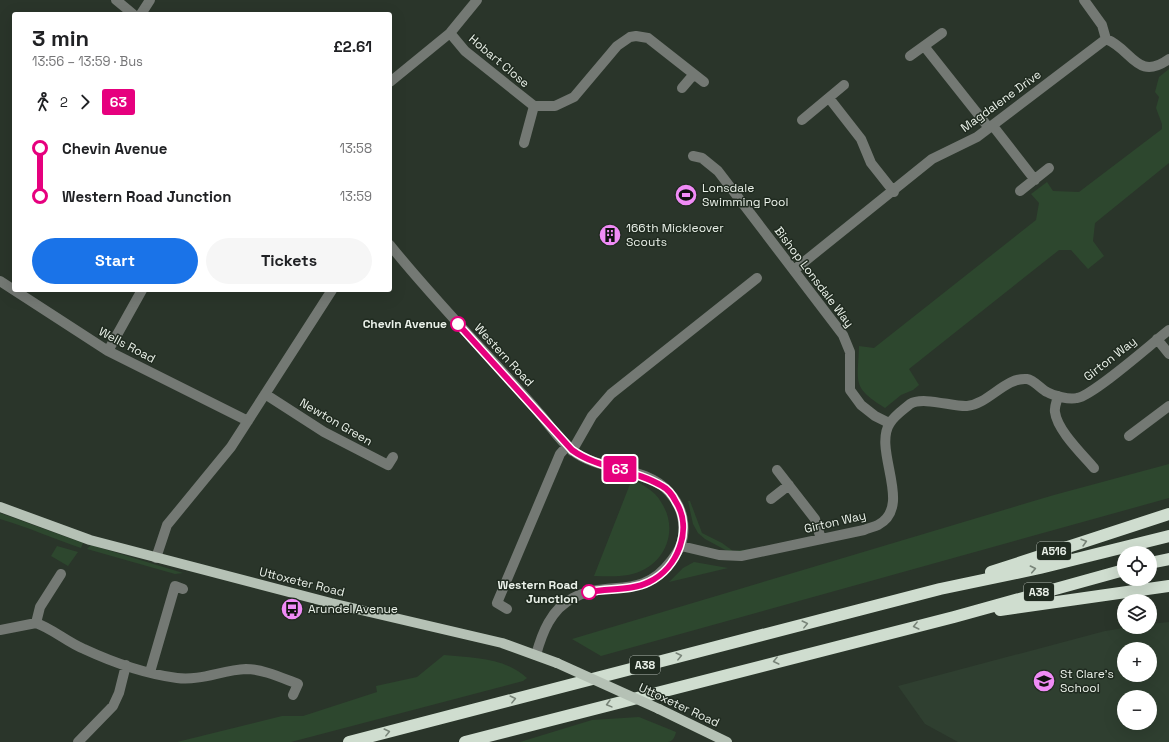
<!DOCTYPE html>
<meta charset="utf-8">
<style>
body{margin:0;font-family:"Space Grotesk",sans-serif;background:#f6f6f6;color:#202124;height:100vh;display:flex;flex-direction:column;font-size:15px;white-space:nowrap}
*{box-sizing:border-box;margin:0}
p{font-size:13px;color:#757577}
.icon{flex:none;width:22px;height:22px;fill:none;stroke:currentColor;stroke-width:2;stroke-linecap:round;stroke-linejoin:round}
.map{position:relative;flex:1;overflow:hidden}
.drawer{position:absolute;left:12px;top:12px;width:380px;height:280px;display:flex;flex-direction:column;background:#fff;border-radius:4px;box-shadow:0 4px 16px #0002}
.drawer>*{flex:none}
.badge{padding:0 8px;border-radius:3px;font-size:14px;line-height:26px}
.controls{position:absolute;left:1117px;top:546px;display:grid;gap:8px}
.controls a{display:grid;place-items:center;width:40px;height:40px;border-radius:50%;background:#fff;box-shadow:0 4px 16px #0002;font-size:20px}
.map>.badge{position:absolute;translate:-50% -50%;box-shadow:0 0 0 2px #fff}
.legs{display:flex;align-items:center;gap:6px;height:44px;padding:0 20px;font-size:13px}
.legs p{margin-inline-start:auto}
.head{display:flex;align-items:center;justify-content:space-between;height:68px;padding:0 20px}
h1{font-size:22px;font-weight:700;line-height:30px}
.button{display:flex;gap:8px;margin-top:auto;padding:8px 20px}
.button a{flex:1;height:46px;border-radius:24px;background:#1a73e8;color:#fff;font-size:16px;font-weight:700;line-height:46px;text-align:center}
.button a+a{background:#f6f6f6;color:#202124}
ul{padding:0 20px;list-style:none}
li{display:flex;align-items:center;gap:14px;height:48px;font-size:15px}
li i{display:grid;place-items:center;width:6px;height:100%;margin:0 5px;background:currentColor}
li i::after{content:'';width:10px;height:10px;margin:-5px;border:3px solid;border-radius:50%;background:#fff}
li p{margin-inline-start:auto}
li:first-child i{background:linear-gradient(#0000 50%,currentColor 0)}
li:last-child i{background:linear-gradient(currentColor 50%,#0000 0)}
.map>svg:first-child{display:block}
.built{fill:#2f3f30;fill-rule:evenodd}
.green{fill:#2d472e}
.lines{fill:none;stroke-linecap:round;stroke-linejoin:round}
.minor{stroke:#747974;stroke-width:10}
.major{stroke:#b5c1b5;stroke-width:10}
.highway{stroke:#cfddcf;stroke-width:12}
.major-bridge{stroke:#b5c1b5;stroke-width:10}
.oneway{stroke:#788478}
.line-1-casing{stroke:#fff;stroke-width:9}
.line-1{stroke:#e6007e;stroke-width:6}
.stop-1-dot{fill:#fff;stroke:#e6007e;stroke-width:2}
.labels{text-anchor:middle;stroke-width:3;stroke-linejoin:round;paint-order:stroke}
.shield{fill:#202b20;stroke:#adb6ad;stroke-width:1}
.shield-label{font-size:11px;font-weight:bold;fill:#eaf1e9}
.street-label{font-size:12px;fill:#eaf1e9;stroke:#202b20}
.poi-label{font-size:12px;fill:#eaf1e9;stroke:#202b20;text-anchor:start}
.stop-label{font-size:12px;font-weight:bold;fill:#eaf1e9;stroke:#202b20;text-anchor:end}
</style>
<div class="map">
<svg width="1169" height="742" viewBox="0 0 1169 742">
<rect width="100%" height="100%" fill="#2a352a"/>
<!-- built -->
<path class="built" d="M1169,622V742H958L925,724L898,686L1105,631L1130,627H1150V624ZM1124,649H1150V675H1124ZM1124,697H1150V723H1124Z"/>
<!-- green -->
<path class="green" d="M1169,69V163L1095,223L1093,241L1104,256L1088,269L1071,250H1059L909,369L919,385L913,390L901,395L885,408C851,387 858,383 859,346L874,348L1036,220L1039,203L1031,194L1047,182L1053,191L1079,192L1162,129V124L1156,108L1159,97L1155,92L1159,77Z
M1169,464V498L601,656L572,639L1054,495Z
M632,479C643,485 655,491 661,502C681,532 663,569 628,575C617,577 605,576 594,576Z
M688,501H690L702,533L722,543L733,551L778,546L731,553L705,539L698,533L693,524Z
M0,513L83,543L81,548C54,539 28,527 0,519Z
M91,545L183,573L175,574L87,549Z
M57,546L78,552L68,566L51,556Z
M694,562L728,568L669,582L683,568Z
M444,655C473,658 504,657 527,678L523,681L291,742H177L282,716H303L377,692L376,686L417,677Z
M639,717L676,732C675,737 673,741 668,742H520L592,720Z"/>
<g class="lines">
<!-- minor -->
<path class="minor" d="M116,0L133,14
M1084,0L1102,25L1106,39
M141,14L150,0
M450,33L465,51L534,106H555L574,97L617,46L630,37L636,36L648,38L704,82
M924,46L989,128
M910,56L942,33
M390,82L450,33L477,0
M682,88L694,74
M829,98L861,139L871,163L894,192
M802,120L844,85
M993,126L1035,180
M524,143L534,106
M693,156L702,158L718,171L843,335L850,352V390L861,405L875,416L889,423
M1020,191L1049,168
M390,245C430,295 475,341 518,389C525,397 532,404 539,413C550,425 559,441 573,451C600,472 645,465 669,492C680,504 685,519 683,536C682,546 677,553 671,561C641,601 609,579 573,598C551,609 542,633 536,655
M794,270L932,159L977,137L1106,39C1132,49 1137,82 1169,59
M0,281L108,351L248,421
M1157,339L1169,354
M108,351L142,290
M265,394L324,432L388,465L393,457
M1058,396C1057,401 1054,407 1055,412C1057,430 1082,454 1094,468
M1129,436L1169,406
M572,451L592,416L611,394L757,278
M777,470L815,519L821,539
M771,499L789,485
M681,546L719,555L741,556L864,530C868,528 874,527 878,525C914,506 872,450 890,423C895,415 903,410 910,404C923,396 953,407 967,406C989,404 1005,377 1027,379C1034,380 1041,389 1047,392C1054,396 1069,400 1077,398C1094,395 1152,343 1169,330
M156,558L167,525L231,447L332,290
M507,609L497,603L560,454L567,446
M36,623L40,607L61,574
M0,630L36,623C53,629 67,642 84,649C112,662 146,674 177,678C201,681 222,670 246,669C263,669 282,678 298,684L293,695
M150,672L175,586L183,589
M78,742L113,706L119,693L126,665"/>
<!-- major -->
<path class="major" d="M0,507L90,540L331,603L502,643L557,663
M659,709L727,742"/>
<!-- highway -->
<path class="highway" d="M1150,563L1169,559
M991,572L1169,514
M1000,610L1169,586
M349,742L940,589L1040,568L1169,536
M465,742L954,617L1124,570"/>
<!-- major-bridge -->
<path class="major-bridge" d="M557,663L659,709"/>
</g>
<!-- one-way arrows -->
<defs><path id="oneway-chevron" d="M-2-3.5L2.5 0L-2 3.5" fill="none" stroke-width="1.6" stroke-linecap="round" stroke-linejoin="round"/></defs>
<g class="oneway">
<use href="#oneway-chevron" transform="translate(1084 542) rotate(-16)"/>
<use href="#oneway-chevron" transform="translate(1033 569) rotate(-12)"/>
<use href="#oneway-chevron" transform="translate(805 624) rotate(-14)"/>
<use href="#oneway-chevron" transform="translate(916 626) rotate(166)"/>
<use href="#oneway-chevron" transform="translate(679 656) rotate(-14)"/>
<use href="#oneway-chevron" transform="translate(776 661) rotate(166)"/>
<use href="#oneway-chevron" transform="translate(513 699) rotate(-14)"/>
<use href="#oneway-chevron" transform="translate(609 704) rotate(165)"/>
<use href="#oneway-chevron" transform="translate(387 732) rotate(-14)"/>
</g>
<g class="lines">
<!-- line-1 casing -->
<g class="line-1-casing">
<path id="line-1" d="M458,324L572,450C598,469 634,469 662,486C668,489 673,496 676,502C693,529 678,568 649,582C631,591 609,588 589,592"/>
</g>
<!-- line-1 -->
<use href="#line-1" class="line-1"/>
</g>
<!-- icons -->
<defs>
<g id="stadium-disc" transform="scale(1.15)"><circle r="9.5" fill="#f08bf6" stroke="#202b20"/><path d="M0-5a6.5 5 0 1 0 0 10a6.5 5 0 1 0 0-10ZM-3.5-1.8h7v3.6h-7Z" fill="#111"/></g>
<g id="building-disc" transform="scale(1.15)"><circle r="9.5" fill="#f08bf6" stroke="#202b20"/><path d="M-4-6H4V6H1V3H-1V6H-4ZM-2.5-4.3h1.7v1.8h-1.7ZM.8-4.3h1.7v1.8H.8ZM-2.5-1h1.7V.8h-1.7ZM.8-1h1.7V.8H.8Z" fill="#111"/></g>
<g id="bus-disc" transform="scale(1.15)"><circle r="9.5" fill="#f08bf6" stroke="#202b20"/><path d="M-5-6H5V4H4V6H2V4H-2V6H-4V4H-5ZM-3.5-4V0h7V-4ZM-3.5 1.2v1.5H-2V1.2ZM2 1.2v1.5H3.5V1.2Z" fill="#111"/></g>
<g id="school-disc" transform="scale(1.15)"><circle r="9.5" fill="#f08bf6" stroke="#202b20"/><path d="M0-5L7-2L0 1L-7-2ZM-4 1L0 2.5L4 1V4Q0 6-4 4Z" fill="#111"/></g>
</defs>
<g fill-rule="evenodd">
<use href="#stadium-disc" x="686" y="195"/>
<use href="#building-disc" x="610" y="235"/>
<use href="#bus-disc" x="292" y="609"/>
<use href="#school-disc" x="1044" y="681"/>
</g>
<!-- markers -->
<g class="stop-1-dot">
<circle cx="458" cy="324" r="7"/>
<circle cx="589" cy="592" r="7"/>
</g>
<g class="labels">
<!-- shield labels -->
<g class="shield">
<rect x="1037" y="542" width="34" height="18" rx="3"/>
<rect x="1024" y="583" width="30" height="18" rx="3"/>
<rect x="630" y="656" width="30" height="18" rx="3"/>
</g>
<g class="shield-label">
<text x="1054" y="555">A516</text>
<text x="1039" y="596">A38</text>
<text x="645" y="669">A38</text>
</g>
<!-- street labels -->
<g class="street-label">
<text transform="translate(499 61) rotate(40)" y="4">Hobart Close</text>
<text transform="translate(1001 101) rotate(-36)" y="4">Magdalene Drive</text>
<text transform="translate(814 277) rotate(53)" y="4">Bishop Lonsdale Way</text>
<text transform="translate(127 345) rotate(28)" y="4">Wells Road</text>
<text transform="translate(504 355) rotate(47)" y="4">Western Road</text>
<text transform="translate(1110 359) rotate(-38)" y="4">Girton Way</text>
<text transform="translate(336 422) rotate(30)" y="4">Newton Green</text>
<text transform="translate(835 522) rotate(-13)" y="4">Girton Way</text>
<text transform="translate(302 582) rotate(14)" y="4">Uttoxeter Road</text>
<text transform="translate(679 705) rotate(25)" y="4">Uttoxeter Road</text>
</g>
<!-- poi labels -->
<g class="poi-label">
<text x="702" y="192">Lonsdale<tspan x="702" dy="14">Swimming Pool</tspan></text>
<text x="626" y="232">166th Mickleover<tspan x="626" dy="14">Scouts</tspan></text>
<text x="308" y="613">Arundel Avenue</text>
<text x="1060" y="678">St Clare's<tspan x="1060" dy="14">School</tspan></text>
</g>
<!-- stop labels -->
<g class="stop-label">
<text x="447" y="328">Chevin Avenue</text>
<text x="578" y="589">Western Road<tspan x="578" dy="14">Junction</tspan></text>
</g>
</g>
</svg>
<div class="controls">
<a><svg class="icon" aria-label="locate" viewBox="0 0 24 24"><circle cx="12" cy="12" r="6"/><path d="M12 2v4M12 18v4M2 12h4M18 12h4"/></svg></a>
<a><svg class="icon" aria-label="layers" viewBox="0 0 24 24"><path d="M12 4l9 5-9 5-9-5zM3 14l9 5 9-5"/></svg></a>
<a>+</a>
<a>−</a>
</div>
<b class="badge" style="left:620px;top:469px;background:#e6007e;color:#fff">63</b>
<section class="drawer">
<div class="head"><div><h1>3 min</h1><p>13:56 – 13:59 · Bus</p></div><b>£2.61</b></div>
<div class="legs"><svg class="icon" aria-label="walk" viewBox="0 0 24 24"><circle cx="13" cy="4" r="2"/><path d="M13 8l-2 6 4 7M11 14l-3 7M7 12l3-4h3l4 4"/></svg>2<svg class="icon" aria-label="forward" viewBox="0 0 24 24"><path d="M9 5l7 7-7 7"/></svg><b class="badge" style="background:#e6007e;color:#fff">63</b></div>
<ul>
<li><i style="color:#e6007e"></i><b>Chevin Avenue</b><p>13:58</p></li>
<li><i style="color:#e6007e"></i><b>Western Road Junction</b><p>13:59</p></li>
</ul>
<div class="button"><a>Start</a><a>Tickets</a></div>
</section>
</div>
